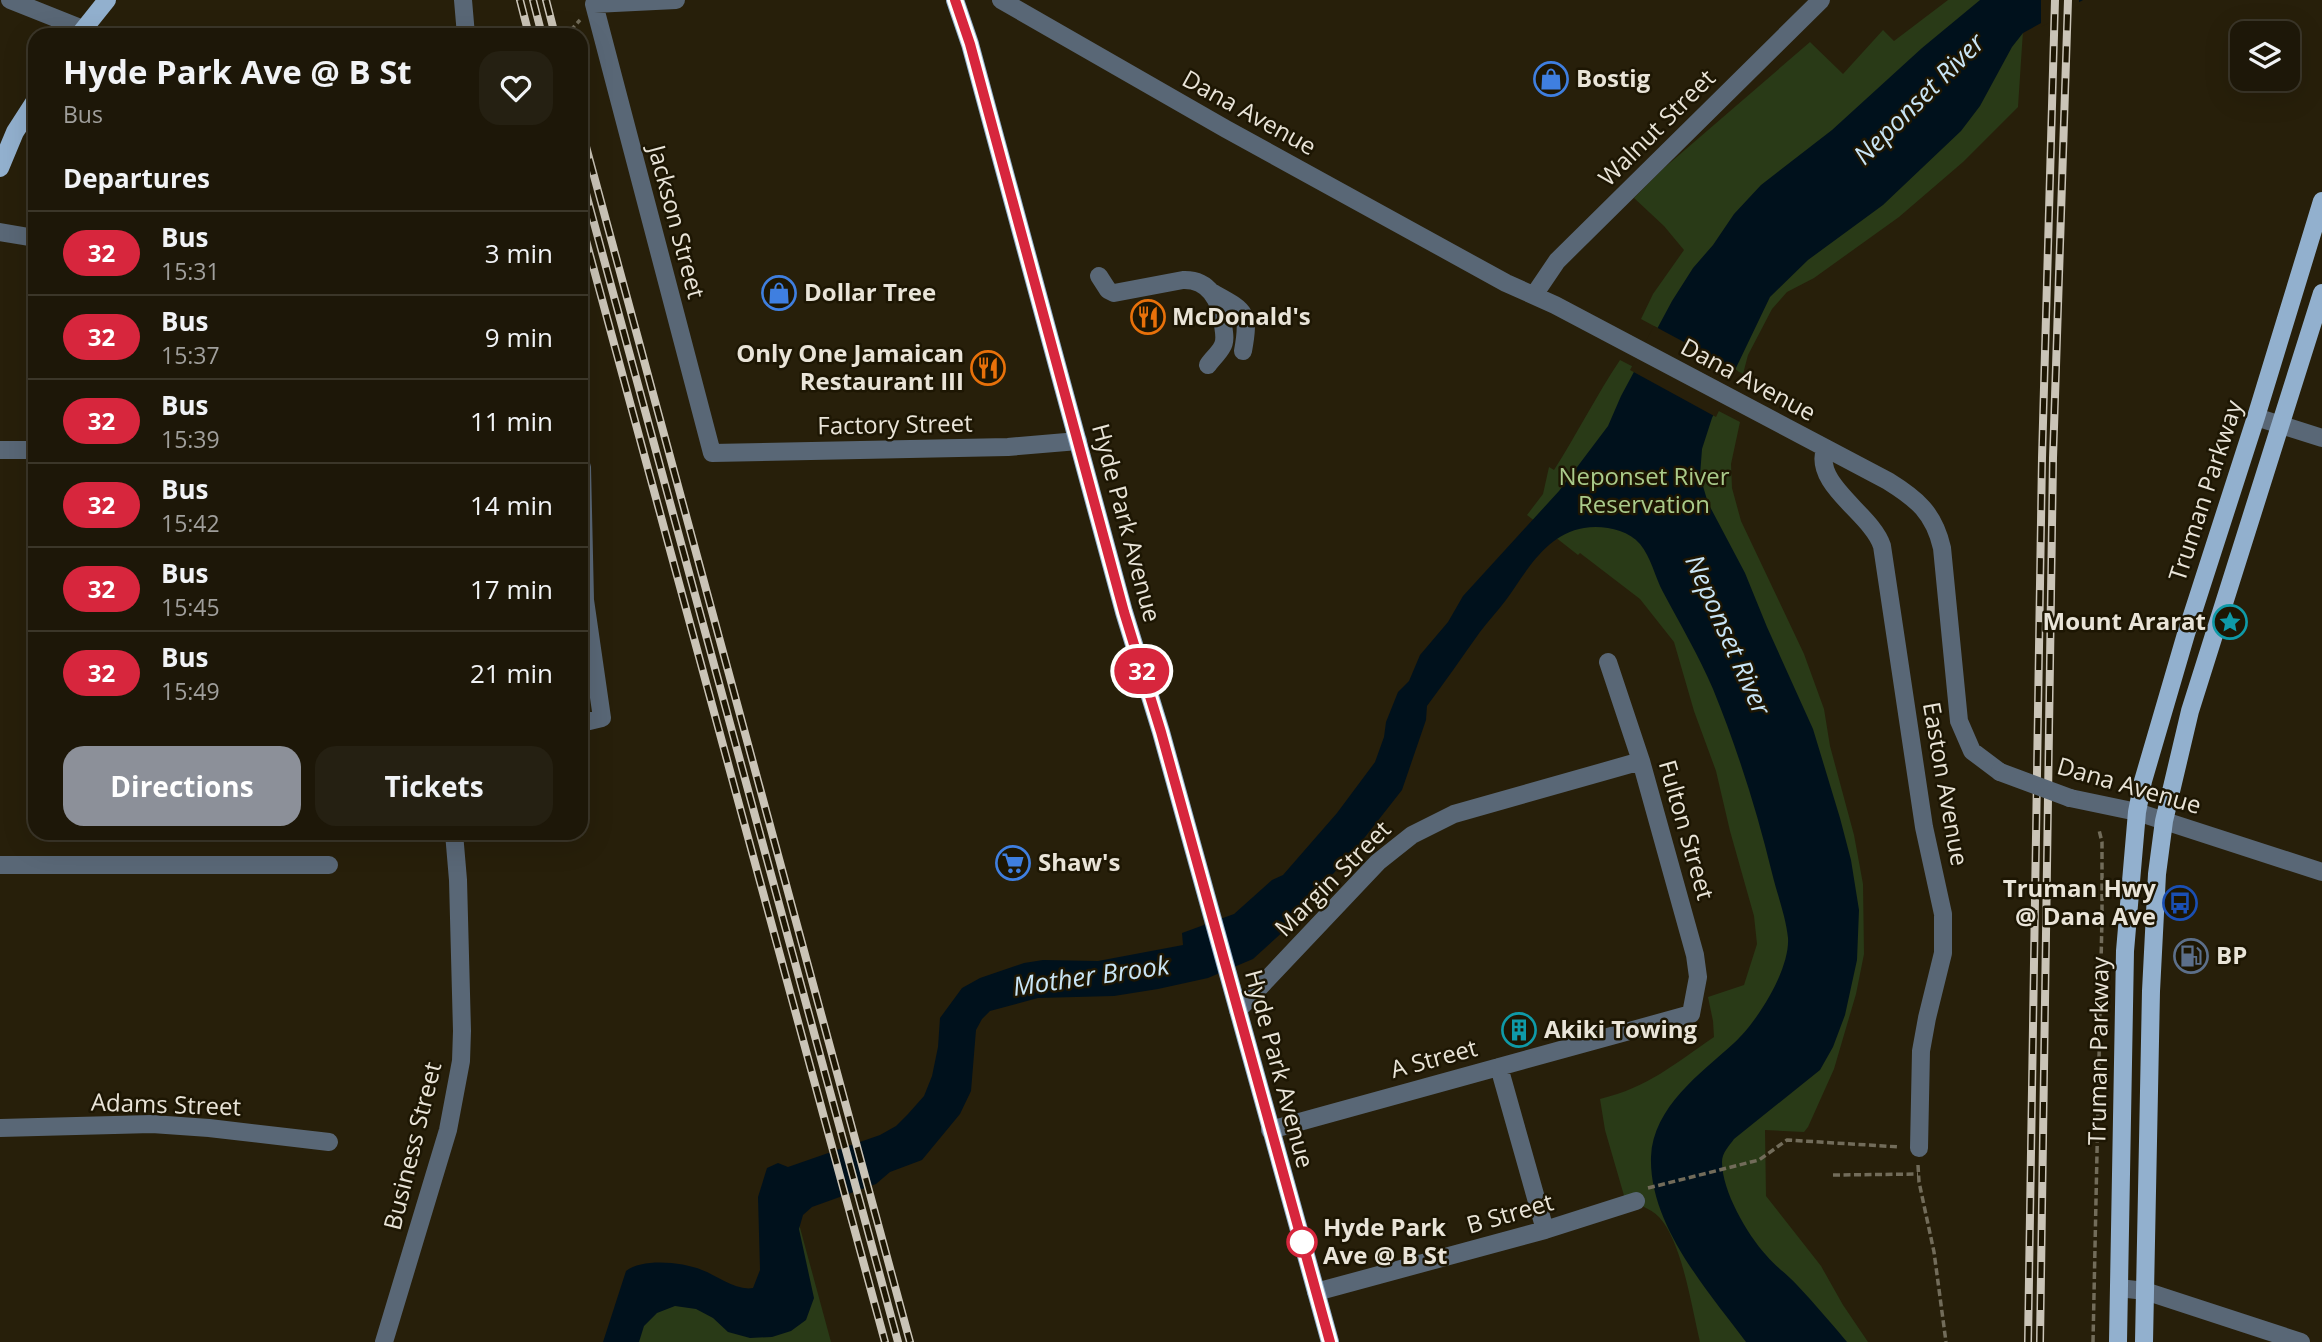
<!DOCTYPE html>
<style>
body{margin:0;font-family:"Open Sans",sans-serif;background:#252012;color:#f1f3f6;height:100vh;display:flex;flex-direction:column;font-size:26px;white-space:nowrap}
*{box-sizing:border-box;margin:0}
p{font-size:23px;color:#a09f9c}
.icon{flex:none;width:38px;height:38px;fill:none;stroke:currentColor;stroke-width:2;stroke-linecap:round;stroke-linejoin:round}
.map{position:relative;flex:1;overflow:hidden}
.drawer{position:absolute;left:28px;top:28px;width:560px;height:812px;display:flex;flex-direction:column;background:#1d1708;border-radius:21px;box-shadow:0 7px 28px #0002,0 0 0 2px #3b3629}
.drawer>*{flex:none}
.badge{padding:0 14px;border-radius:23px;font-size:24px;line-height:46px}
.buttons{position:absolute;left:2230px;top:21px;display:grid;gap:14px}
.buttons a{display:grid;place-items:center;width:70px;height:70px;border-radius:14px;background:#1d1708;box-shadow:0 7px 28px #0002,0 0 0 2px #3b3629;font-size:35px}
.map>.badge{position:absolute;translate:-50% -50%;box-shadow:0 0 0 4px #fff}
h2{padding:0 35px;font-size:26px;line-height:63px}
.round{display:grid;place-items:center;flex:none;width:74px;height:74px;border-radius:21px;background:#252012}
.head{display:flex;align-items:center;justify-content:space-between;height:119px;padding:0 35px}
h1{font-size:33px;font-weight:700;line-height:52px}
.action{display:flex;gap:14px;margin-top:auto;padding:14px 35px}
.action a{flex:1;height:80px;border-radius:21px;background:#8c9099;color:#fff;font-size:28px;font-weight:700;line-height:80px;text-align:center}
.action a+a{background:#252012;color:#f1f3f6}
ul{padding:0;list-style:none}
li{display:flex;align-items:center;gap:21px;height:84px;padding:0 35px;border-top:2px solid #3b3629}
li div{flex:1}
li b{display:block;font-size:26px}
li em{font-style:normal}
li .badge{min-width:77px;font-weight:700;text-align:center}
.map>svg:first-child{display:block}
.green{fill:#293a17}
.water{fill:#00111c}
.pier{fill:#271f0a}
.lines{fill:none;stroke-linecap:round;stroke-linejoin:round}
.path{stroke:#726c5a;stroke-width:3.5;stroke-dasharray:7 3.5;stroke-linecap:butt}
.minor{stroke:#596776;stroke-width:18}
.major{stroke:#92b0ce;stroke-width:18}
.rail-casing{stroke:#cac4b7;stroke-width:8}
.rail{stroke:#1d1603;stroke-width:5;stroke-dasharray:16;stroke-linecap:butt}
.minor-bridge{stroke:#596776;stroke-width:18}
.line-casing{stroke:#fff;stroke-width:16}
.line{stroke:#d7263d;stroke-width:10}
.stop-dot{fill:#fff;stroke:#d7263d;stroke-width:3.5}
.labels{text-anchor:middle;stroke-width:5;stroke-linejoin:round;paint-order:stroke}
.poi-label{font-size:24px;font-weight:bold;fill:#e9e4d8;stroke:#1d1603;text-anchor:start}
.street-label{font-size:24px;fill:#e9e4d8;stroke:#1d1603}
.park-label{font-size:24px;fill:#aacb8b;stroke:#1d1603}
.stop-label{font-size:24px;font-weight:bold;fill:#e9e4d8;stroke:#1d1603;text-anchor:start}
.water-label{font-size:26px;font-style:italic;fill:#c9e5f6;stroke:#1d1603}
</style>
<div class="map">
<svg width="2322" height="1342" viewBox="0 0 2322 1342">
<rect width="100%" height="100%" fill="#271f0a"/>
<!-- green -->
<path class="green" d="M1948,0H2025L2018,107L1963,162L1899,217L1814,278L1787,292L1772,309L1748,355L1743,374L1641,319L1653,294L1684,250L1664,226L1634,198L1664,168L1810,42L1843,74L1883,30L1894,41Z
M1620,360L1740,422L1731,464L1732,488L1741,521L1804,654L1824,709L1830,746L1854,835L1863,884L1864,954L1856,994L1834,1069L1808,1127L1804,1132L1765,1130L1766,1196L1821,1266L1843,1305L1868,1342H1700C1692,1309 1682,1241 1659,1217C1650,1208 1637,1204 1625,1199L1605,1130L1600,1099C1649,1087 1674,1064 1714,1037L1713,1021L1708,997L1744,985L1757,944L1754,916L1730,831L1716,771L1694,711L1674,642L1640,599L1580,553L1578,555L1527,515L1543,494L1549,467L1554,470C1577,434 1596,396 1620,360Z
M796,1213L831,1342H634C642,1310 654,1304 685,1298L734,1328Z"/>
<!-- water -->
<path class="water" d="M1980,0H2083L2023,33L2012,47L1980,106L1961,131L1883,205L1808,260L1770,297L1712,418L1702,449L1700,476L1708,503L1745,573L1767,627L1813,729L1840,818L1851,860L1859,910L1857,960L1845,1015L1833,1047L1820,1070L1734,1139C1729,1146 1722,1153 1722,1162C1722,1191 1747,1234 1766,1255C1775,1266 1787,1274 1797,1285C1814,1303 1831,1323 1847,1342H1746C1708,1291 1649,1225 1651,1157C1653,1107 1701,1073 1734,1043C1757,1022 1790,970 1788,938C1786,917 1777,894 1772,873C1757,811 1737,748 1713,689C1699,656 1680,624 1663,592C1655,577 1651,557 1640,544C1627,529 1602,525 1584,528C1546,534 1526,572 1506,600C1498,611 1488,621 1480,632C1462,657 1445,682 1427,706L1426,720L1402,790L1358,846L1316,893L1296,920L1253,959L1208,978L1158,989L1114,996L1038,998L990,1011L982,1019L976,1030L971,1091L960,1114L922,1160L890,1172L876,1184L812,1207L803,1215L799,1229L814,1298L806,1320L791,1331L772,1337L750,1338L728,1332L713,1318L696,1309L675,1306L657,1313L644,1326L639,1342H603L626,1271C643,1258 682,1262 702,1270C718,1276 736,1291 753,1288L760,1270L758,1197L767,1168L778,1163L788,1167L880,1135L896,1126L908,1114L924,1096L932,1076L938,1047L940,1018L962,988L980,978L1024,963L1043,960L1098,961L1183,945L1182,933L1234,914L1272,880L1283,875L1337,813L1375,762L1384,737L1386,722L1398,692L1409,681L1420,655L1448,622L1463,596L1559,491L1608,426L1621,396L1672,301L1693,268L1713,245L1734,214L1761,185L1832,130L1922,48Z"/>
<!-- pier -->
<path class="pier" d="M2041,0H2079V6L2041,27Z
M1654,326L1738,371L1716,417L1630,370Z"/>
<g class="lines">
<!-- path -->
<path class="path" d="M570,31L580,20
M1918,1165L1919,1182L1934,1252L1946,1342
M1833,1175L1918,1174
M1648,1188L1759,1160L1787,1140L1900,1147
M2093,1342L2102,917V842L2099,830"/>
<!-- minor -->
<path class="minor" d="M10,0L83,29
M463,0L466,35
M676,0L594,4L712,453L1008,447L1078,441
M1001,0L1226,129L1506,283L1555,305L1888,481C1917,499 1934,513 1942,548L1959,721L1972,751L2000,772
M0,232L35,238
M1099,276L1108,290L1114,293L1183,280C1210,279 1220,301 1223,325C1224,332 1226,341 1222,347C1219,353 1212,359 1208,365
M1213,293C1246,311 1250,312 1243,351
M1534,295L1557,261L1821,0
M2256,417L2322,438
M1825,449C1813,485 1872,514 1882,546L1924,827L1943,914V953L1927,1018L1921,1051L1919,1148
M0,450H35
M581,723L602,718L585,600L582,467
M2070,798L2137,812L2322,872
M0,865H329
M1238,1010L1378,862L1412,835L1454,814L1641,761
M1499,1067L1545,1230
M0,1128L152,1124L209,1128L329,1142
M1270,1130L1691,1014L1698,977L1695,955L1641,761L1608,662
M2119,1288L2145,1291L2301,1342
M1316,1292L1545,1230L1636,1201
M384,1342L448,1130L461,1061L462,1031L458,880L454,833"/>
<!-- major -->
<path class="major" d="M955,0L970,44L1124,612L1161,732L1330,1342
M79,35L107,0
M0,168L15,132L35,101
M2118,1342L2125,951L2137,812L2143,781L2186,634L2256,417L2322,201
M2144,1342L2151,991L2157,874L2164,821L2190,711L2322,293"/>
<!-- rail casing -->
<g class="rail-casing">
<path id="rail" d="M520,0L529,35
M533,0L542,35
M546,0L555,35
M581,128L910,1342
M581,175L898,1342
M581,222L885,1342
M2028,1342L2042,458L2055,0
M2040,1342L2053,458L2068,0"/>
</g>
<!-- rail -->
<use href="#rail" class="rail"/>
<!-- minor-bridge -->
<path class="minor-bridge" d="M2000,772L2070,798"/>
</g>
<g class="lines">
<!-- line casing -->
<g class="line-casing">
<path id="line" d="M955,0L970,44L1124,612L1161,732L1330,1342"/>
</g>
<!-- line -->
<use href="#line" class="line"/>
</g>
<!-- icons -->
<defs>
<g id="shop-ring" transform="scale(1.75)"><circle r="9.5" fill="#1d1603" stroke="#3f7fe0" stroke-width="1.5"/><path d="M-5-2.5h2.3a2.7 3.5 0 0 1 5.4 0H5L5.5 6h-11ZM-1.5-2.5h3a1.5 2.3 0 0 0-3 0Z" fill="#3f7fe0"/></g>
<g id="restaurant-ring" transform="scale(1.75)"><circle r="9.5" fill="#1d1603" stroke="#e8710a" stroke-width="1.5"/><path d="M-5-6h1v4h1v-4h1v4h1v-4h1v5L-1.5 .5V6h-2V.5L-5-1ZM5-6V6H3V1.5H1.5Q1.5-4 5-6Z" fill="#e8710a"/></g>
<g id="sight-ring" transform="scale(1.75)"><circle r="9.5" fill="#1d1603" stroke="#0f9aa8" stroke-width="1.5"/><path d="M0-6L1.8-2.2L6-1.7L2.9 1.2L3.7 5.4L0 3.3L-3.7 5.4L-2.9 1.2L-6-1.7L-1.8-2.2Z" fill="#0f9aa8"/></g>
<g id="supermarket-ring" transform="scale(1.75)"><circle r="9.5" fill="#1d1603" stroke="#3f7fe0" stroke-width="1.5"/><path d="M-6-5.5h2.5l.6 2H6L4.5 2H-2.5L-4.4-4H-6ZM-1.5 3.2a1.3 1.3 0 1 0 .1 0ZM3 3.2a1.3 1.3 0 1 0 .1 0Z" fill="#3f7fe0"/></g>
<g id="bus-ring" transform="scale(1.75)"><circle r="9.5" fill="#1d1603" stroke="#1a4fb4" stroke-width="1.5"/><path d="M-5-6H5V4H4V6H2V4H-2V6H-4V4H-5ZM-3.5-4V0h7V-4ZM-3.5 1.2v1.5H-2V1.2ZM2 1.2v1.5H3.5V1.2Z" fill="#1a4fb4"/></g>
<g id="fuel-ring" transform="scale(1.75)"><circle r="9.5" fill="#1d1603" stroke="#5c6f8a" stroke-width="1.5"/><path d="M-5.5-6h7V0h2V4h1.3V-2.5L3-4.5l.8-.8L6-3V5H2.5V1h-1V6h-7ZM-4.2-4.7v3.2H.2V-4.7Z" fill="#5c6f8a"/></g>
<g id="building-ring" transform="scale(1.75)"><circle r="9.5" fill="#1d1603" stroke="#0f9aa8" stroke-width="1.5"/><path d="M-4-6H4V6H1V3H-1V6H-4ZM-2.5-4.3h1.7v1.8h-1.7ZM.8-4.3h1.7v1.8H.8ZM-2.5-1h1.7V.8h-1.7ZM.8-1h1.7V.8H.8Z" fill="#0f9aa8"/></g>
</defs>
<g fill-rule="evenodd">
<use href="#shop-ring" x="1551" y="79"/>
<use href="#shop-ring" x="779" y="293"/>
<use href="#restaurant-ring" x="1148" y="317"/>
<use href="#restaurant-ring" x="988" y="368"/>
<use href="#sight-ring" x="2230" y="622"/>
<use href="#supermarket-ring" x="1013" y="863"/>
<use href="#bus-ring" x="2180" y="903"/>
<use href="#fuel-ring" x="2191" y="956"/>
<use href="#building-ring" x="1519" y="1030"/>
</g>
<!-- markers -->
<circle class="stop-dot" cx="1302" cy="1242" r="14"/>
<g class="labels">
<!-- poi labels -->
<g class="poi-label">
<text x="1576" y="87">Bostig</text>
<text x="804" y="301">Dollar Tree</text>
<text x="1172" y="325">McDonald's</text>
<text x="964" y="362" text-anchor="end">Only One Jamaican<tspan x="964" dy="28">Restaurant III</tspan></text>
<text x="2206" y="630" text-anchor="end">Mount Ararat</text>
<text x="1038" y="871">Shaw's</text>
<text x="2156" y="897" text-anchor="end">Truman Hwy<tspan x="2156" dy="28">@ Dana Ave</tspan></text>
<text x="2216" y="964">BP</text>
<text x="1544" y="1038">Akiki Towing</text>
</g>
<!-- street labels -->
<g class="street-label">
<text transform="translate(1249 113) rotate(29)" y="8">Dana Avenue</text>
<text transform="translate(1657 128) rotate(-45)" y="8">Walnut Street</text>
<text transform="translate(676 222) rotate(75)" y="8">Jackson Street</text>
<text transform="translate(1748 380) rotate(28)" y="8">Dana Avenue</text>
<text transform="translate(895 425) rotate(-1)" y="8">Factory Street</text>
<text transform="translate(2206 491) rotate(-72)" y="8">Truman Parkway</text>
<text transform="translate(1126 523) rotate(75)" y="8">Hyde Park Avenue</text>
<text transform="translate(1945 784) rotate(80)" y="8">Easton Avenue</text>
<text transform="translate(2129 786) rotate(16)" y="8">Dana Avenue</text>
<text transform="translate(1686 830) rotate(74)" y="8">Fulton Street</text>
<text transform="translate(1333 879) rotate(-45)" y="8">Margin Street</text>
<text transform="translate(2099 1051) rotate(-89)" y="8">Truman Parkway</text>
<text transform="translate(1434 1059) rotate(-15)" y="8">A Street</text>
<text transform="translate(1279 1069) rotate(75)" y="8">Hyde Park Avenue</text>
<text transform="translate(166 1105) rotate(2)" y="8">Adams Street</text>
<text transform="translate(413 1146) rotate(-76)" y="8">Business Street</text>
<text transform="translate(1510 1214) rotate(-16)" y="8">B Street</text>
</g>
<!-- park labels -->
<g class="park-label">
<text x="1644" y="485">Neponset River<tspan x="1644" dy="28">Reservation</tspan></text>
</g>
<!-- stop labels -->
<g class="stop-label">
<text x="1323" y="1236">Hyde Park<tspan x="1323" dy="28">Ave @ B St</tspan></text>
</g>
<!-- water labels -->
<g class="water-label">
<text transform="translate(1919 99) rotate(-45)" y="9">Neponset River</text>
<text transform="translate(1728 635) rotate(66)" y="9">Neponset River</text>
<text transform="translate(1091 976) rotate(-8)" y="9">Mother Brook</text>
</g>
</g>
</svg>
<div class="buttons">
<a><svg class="icon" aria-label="layers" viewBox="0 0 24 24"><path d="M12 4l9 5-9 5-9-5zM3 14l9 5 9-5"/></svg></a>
</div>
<b class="badge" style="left:1142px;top:671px;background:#d7263d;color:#fff">32</b>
<section class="drawer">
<div class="head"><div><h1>Hyde Park Ave @ B St</h1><p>Bus</p></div><a class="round"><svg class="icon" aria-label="heart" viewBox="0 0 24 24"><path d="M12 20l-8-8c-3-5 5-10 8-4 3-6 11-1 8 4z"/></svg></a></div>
<h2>Departures</h2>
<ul>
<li><span class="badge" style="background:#d7263d;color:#fff">32</span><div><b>Bus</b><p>15:31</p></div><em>3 min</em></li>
<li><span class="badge" style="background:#d7263d;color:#fff">32</span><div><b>Bus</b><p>15:37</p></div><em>9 min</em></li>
<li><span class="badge" style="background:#d7263d;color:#fff">32</span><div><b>Bus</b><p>15:39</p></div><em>11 min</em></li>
<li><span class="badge" style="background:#d7263d;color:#fff">32</span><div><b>Bus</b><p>15:42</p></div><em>14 min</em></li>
<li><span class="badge" style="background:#d7263d;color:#fff">32</span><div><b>Bus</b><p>15:45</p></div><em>17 min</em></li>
<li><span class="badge" style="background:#d7263d;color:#fff">32</span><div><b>Bus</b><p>15:49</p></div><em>21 min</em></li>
</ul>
<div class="action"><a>Directions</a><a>Tickets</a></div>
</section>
</div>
